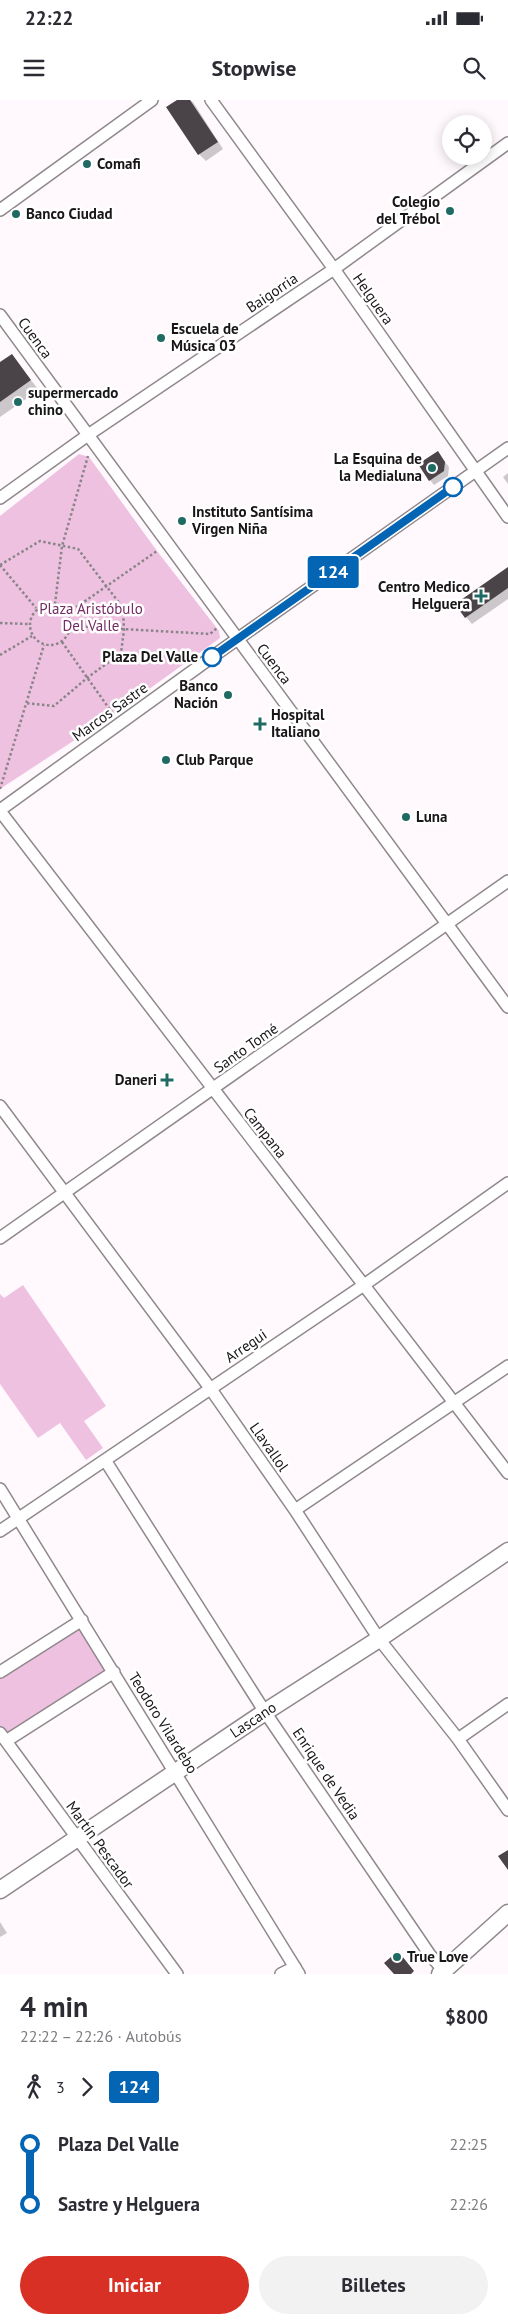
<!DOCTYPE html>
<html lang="es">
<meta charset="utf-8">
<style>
body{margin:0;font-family:"PT Sans",sans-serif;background:#f2f2f3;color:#2b2b33;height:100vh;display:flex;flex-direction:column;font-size:19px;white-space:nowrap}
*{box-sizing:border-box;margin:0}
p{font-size:16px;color:#7c7c81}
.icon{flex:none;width:28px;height:28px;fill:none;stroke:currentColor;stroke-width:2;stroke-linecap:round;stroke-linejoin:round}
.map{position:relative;height:1874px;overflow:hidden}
.panel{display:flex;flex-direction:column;background:#fff;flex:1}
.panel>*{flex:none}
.badge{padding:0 10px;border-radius:4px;font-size:18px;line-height:32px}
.controls{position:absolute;left:442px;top:15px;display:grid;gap:10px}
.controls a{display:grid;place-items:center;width:50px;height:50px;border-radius:50%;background:#fff;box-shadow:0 2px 12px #0003;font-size:25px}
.map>.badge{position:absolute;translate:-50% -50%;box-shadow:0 0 0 2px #fff}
.legs{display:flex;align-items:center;gap:8px;height:55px;padding:0 20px;font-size:16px}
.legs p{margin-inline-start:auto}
.summary{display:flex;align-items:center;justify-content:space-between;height:85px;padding:0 20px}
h1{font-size:28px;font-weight:700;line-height:38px}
.primary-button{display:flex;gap:10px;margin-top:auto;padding:10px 20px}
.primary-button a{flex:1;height:58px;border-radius:30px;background:#d93025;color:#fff;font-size:20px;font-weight:700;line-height:58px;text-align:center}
.primary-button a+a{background:#f2f2f3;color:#2b2b33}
ul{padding:0 20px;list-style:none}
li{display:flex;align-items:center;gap:18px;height:60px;font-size:19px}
li i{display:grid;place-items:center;width:8px;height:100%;margin:0 6px;background:currentColor}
li i::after{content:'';width:12px;height:12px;margin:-6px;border:4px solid;border-radius:50%;background:#fff}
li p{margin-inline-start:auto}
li:first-child i{background:linear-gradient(#0000 50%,currentColor 0)}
li:last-child i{background:linear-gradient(currentColor 50%,#0000 0)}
.status{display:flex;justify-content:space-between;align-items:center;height:35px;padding:0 25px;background:#fff;direction:ltr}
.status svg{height:14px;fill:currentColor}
header{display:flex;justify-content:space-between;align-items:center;height:65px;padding:0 20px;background:#fff;font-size:22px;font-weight:700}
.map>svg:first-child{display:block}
.green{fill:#eec1e1}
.shadow{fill:#0003}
.building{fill:#4a4448}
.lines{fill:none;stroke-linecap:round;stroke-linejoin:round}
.street-casing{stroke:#8f888c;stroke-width:14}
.secondary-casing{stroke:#8f888c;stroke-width:19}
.path{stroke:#898588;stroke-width:2.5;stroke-dasharray:2.5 2.5;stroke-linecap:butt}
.street{stroke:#fff;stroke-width:11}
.secondary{stroke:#fff;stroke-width:16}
.line-1-casing{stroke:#fff;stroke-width:11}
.line-1{stroke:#0465b4;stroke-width:8}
.poi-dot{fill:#206a64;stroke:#fff;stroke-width:2}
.stop-1-dot{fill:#fff;stroke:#0465b4;stroke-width:2.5}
.labels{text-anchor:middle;stroke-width:5;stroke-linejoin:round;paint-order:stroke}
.poi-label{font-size:15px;font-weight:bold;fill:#191618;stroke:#fff;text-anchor:start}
.street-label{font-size:15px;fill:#191618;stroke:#fff}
.park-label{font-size:15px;fill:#752b64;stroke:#fff}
.stop-label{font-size:15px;font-weight:bold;fill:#191618;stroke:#fff;text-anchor:end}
</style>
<div class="status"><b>22:22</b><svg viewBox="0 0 49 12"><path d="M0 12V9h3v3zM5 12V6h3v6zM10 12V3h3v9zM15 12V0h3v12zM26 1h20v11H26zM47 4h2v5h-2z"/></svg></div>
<header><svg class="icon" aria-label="menu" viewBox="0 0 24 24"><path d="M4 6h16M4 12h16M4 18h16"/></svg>Stopwise<svg class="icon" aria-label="search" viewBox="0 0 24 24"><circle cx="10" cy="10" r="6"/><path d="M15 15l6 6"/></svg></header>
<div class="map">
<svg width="508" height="1874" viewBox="0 0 508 1874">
<rect width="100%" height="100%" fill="#fff9fd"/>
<!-- green -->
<path class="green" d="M79,354L89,357L157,451L219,531L220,538L113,615L0,689V416Z
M23,1185L106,1306L84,1321L103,1348L86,1360L60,1323L38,1338L0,1284V1194L4,1198Z
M82,1520L114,1572L6,1641L0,1633V1572Z"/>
<!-- shadow -->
<path class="shadow" d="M179,0H190L193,2L223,49L206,61L199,54Z
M11,256L39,290L0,317V264Z
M438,353L449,367L448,376L434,385L430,380Z
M508,373V384L503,377Z
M508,468V499L472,524L466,517Z
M0,1822L7,1833L0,1837Z"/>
<!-- building -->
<path class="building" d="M177,0H190L218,42L198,55L166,7Z
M12,254L31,280L0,302V262Z
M438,351L445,362L444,371L429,381L418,364Z
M508,467V488L465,518L455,504Z
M508,1750V1770L498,1756Z
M398,1851L414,1871L411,1874H394L384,1863Z"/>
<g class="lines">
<!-- street casing -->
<g class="street-casing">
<path id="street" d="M211,0L334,169L508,417
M0,110L152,0
M0,215L508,907
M0,398L88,335L334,169L508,43
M0,710L212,557L508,348
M0,711C168,932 338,1152 508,1373
M0,1006L210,1288L295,1410L379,1539L458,1639L508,1710
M0,1138L508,781
M105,1360L265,1612L430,1855L447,1874
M0,1389L299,1874
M295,1410L508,1266
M0,1431L364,1185L508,1083
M0,1572L82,1520
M0,1633L177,1874
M458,1639L508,1604
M6,1641L114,1572
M281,1874L295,1867"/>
</g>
<!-- secondary casing -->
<g class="secondary-casing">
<g id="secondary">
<path id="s1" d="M0,1790L265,1612L379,1539L508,1451"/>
<path d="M440,1874L508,1813"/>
</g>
</g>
<!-- path -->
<path class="path" d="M0,465L40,441L78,449L123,508L124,530L121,553L87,578L54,606L25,603
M0,465L36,508
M55,504L62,446L88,356
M30 525a20 20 0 1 1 40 0a20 20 0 1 1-40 0Z
M68,513L157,451
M0,523L28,524
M71,526L210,534L217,528
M62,542L113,614
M0,555L32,536
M0,689L44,545"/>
<!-- street -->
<use href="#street" class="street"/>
<!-- secondary -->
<use href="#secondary" class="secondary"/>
</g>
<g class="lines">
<!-- line-1 casing -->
<g class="line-1-casing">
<path id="line-1" d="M212,557L453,387"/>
</g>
<!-- line-1 -->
<use href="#line-1" class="line-1"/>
</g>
<!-- markers -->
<g class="poi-dot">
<circle cx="87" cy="64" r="5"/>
<circle cx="450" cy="111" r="5"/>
<circle cx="16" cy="114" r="5"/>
<circle cx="161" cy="238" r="5"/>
<circle cx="18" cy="302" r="5"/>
<circle cx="432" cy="368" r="5"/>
<circle cx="182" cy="421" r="5"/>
<path d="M478.5 488.5h5v5h5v5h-5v5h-5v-5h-5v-5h5z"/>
<circle cx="228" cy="595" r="5"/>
<path d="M257.5 616.5h5v5h5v5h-5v5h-5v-5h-5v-5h5z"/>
<circle cx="166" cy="660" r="5"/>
<circle cx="406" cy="717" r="5"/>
<path d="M164.5 972.5h5v5h5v5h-5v5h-5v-5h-5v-5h5z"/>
<circle cx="397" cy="1857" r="5"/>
</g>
<g class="stop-1-dot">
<circle cx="453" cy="387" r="9"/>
<circle cx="212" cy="557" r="9"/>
</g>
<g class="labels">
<!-- poi labels -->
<g class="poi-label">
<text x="97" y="69">Comafi</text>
<text x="440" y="107" text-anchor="end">Colegio<tspan x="440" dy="17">del Trébol</tspan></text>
<text x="26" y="119">Banco Ciudad</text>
<text x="171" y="234">Escuela de<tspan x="171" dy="17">Música 03</tspan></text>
<text x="28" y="298">supermercado<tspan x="28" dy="17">chino</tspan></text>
<text x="422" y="364" text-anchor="end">La Esquina de<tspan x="422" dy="17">la Medialuna</tspan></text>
<text x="192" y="417">Instituto Santísima<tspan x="192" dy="17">Virgen Niña</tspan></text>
<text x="470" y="492" text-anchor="end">Centro Medico<tspan x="470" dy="17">Helguera</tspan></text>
<text x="218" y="591" text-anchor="end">Banco<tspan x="218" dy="17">Nación</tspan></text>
<text x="271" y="620">Hospital<tspan x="271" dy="17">Italiano</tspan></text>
<text x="176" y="665">Club Parque</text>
<text x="416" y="722">Luna</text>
<text x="157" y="985" text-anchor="end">Daneri</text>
<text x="407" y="1862">True Love</text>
</g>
<!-- street labels -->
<g class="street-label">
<text transform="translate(272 193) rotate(-34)" y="5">Baigorria</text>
<text transform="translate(373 199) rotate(55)" y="5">Helguera</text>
<text transform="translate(35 238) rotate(54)" y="5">Cuenca</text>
<text transform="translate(274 564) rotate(53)" y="5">Cuenca</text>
<text transform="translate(110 612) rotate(-36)" y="5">Marcos Sastre</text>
<text transform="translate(246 948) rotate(-35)" y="5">Santo Tomé</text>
<text transform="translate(265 1033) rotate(52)" y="5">Campana</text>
<text transform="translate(246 1246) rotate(-34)" y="5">Arregui</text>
<text transform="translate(269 1347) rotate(55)" y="5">Llavallol</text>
<text dy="5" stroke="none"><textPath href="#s1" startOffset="305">Lascano</textPath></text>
<text transform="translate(163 1623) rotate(58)" y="5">Teodoro Vilardebo</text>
<text transform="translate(326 1674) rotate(56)" y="5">Enrique de Vedia</text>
<text transform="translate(100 1745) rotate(54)" y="5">Martín Pescador</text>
</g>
<!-- park labels -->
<g class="park-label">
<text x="91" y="514">Plaza Aristóbulo<tspan x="91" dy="17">Del Valle</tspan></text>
</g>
<!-- stop labels -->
<g class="stop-label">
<text x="198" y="562">Plaza Del Valle</text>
</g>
</g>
</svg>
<div class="controls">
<a><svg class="icon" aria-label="locate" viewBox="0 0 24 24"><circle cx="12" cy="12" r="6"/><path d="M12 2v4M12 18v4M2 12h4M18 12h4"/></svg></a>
</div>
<b class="badge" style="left:333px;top:472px;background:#0465b4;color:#fff">124</b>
</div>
<section class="panel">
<div class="summary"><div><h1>4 min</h1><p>22:22 – 22:26 · Autobús</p></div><b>$800</b></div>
<div class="legs"><svg class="icon" aria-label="walk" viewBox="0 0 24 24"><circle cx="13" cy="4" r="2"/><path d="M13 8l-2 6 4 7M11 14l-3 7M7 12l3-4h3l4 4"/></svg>3<svg class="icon" aria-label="forward" viewBox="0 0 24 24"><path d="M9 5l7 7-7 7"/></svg><b class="badge" style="background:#0465b4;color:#fff">124</b></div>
<ul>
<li><i style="color:#0465b4"></i><b>Plaza Del Valle</b><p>22:25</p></li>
<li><i style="color:#0465b4"></i><b>Sastre y Helguera</b><p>22:26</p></li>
</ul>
<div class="primary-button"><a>Iniciar</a><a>Billetes</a></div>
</section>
